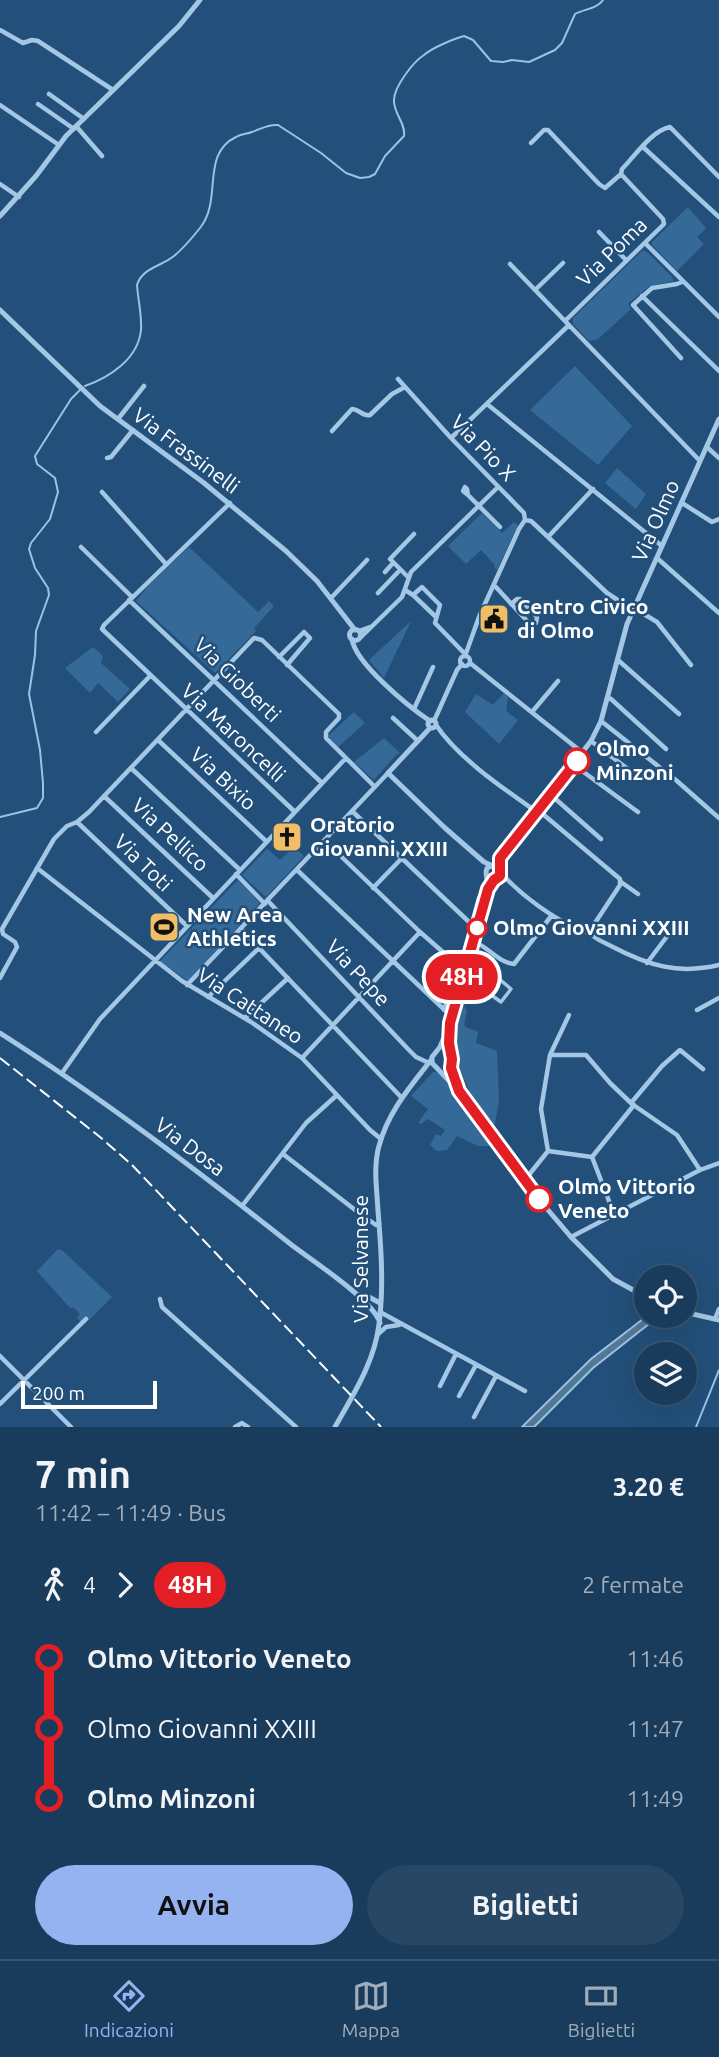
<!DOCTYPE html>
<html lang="it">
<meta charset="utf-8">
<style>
body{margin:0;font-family:Ubuntu,sans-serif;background:#274765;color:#f1f3f6;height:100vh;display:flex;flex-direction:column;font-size:26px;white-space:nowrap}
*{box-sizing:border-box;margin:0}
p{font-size:23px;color:#9fadbb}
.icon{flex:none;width:38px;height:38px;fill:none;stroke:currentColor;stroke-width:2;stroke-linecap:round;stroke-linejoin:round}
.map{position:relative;height:1427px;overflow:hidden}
.panel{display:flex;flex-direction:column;background:#1a3c5c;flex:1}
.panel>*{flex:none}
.badge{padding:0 14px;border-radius:23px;font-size:24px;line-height:46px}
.fabs{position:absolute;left:634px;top:1265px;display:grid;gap:14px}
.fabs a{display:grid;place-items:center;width:63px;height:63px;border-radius:50%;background:#1a3c5c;box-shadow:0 7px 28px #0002,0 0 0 2px #385672;font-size:35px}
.scale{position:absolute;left:21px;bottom:18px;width:136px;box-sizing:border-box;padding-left:7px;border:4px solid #fff;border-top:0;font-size:19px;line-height:24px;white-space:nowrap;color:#fff;-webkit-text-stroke:5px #22507a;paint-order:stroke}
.map>.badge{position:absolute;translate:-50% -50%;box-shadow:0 0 0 4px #fff}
.legs{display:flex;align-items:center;gap:10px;height:77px;padding:0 35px;font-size:23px}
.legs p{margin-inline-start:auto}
.head{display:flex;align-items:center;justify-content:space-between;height:119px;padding:0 35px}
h1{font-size:38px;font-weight:600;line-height:52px}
.button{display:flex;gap:14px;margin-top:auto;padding:14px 35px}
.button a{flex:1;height:80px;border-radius:42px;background:#95b2f1;color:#111;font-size:28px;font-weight:600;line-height:80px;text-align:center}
.button a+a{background:#274765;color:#f1f3f6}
ul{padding:0 35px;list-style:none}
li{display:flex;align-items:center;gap:24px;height:70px;font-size:26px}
li i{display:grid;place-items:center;width:10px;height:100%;margin:0 9px;background:currentColor}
li i::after{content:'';width:18px;height:18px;margin:-9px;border:5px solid;border-radius:50%;background:#1a3c5c}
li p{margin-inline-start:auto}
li:first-child i{background:linear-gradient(#0000 50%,currentColor 0)}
li:last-child i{background:linear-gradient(currentColor 50%,#0000 0)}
.menu{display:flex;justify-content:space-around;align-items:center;height:98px;border-top:2px solid #385672;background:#1a3c5c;font-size:19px;color:#9fadbb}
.menu a{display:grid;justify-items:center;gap:4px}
.menu .current{color:#95b2f1}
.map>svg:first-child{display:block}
.green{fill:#356a98}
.water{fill:#557796;stroke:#98c3e6;stroke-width:2}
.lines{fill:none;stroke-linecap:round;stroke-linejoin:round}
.stream{stroke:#98c3e6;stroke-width:2}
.pedestrian{stroke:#a4c7e5;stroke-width:3.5}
.minor{stroke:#a4c7e5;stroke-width:4.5}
.tertiary{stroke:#a4c7e5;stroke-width:5}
.rail{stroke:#fff;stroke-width:2;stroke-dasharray:12 5;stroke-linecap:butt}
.line-1-casing{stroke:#fff;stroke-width:16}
.line-1{stroke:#e31e24;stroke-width:10}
.stop-1-dot{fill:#fff;stroke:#e31e24;stroke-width:3.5}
.labels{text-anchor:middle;stroke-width:5;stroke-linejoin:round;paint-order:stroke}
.street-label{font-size:21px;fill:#fff;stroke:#22507a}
.poi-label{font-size:21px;font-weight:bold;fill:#fff;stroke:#22507a;text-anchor:start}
.stop-label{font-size:21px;font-weight:bold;fill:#fff;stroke:#22507a;text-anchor:start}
</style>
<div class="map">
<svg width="719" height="1427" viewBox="0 0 719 1427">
<rect width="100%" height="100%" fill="#22507a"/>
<!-- green -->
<path class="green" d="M688,207L706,228L697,237L704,244L677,271L652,245V242Z
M643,250L648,253L672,277L674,281L649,286L628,304L631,309L598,339L589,341L573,324V318Z
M575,366L632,426L598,465L530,410Z
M617,468L646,494L636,509L605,483Z
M482,513L502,533L514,522L518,525L497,570L494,567L495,565L481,550L466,564L448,546Z
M189,547L258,612L269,601L274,606L254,628L256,631L215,673L136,601L148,586Z
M411,621L384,678L369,660Z
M93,647L103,656L101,663L130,689L118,702L98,683L90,693L65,668Z
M504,693L508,697L506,711L518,720L499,744L465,712L476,694L493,705Z
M354,712L365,723L338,747L328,736Z
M384,738L400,753L396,755L374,780L354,762Z
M294,847L304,856L266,897L242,875L267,849L280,860Z
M238,880L260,903L188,981L161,962V960Z
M470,973L477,978L464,1005L467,1012L464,1025L466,1027L478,1032L476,1043L497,1051L499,1101L494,1129C450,1067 449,1046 470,973Z
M433,1072C443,1072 450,1084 455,1091L453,1095L492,1146H478L457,1136L447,1150L437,1151L430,1145L436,1134L441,1136L445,1130L428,1119L421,1124L418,1123L428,1109L411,1096Z
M58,1249L63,1251L112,1297L88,1321L85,1318L81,1322L77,1318L80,1314L73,1307L70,1308L37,1271Z"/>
<!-- water -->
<path class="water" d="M647,1316H659L593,1368L534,1427H522L591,1359Z"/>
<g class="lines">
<!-- stream -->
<path class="stream" d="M85,386C110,377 138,359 141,330C142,315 138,300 137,285C142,268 162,266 174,256C184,248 192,238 200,228C223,200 200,154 236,137C241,134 247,134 252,132C261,129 268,124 278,125L321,153L346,173L360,178L369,177L375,174L385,156L404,136C406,123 393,113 394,100C394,87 413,62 424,55C432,48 453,39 464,36L473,40L491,61L503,62L512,60L529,62L555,50L562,43L575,14C584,9 597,9 603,0
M0,817L37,808L43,798V783L40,750L29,694L35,655L36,631L49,595L48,588L35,568L29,549L31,543L50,519L58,492L55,478L37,464L35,456L71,399L80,390
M696,1427L719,1370"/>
<!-- pedestrian -->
<path class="pedestrian" d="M498,978L511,989L501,1002L487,992Z"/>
<!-- minor -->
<path class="minor" d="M0,30L23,43L32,40L38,41L113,90
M49,94L84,119
M38,104L74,129
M0,105L59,145
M76,126L102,156
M531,143L544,130H548L599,184L605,188L621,174L622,169C635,156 651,131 670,127L719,177
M643,147L719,217
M0,184L19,197
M599,232L626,260
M645,243L719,317
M510,264L700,461
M535,290L563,263
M642,296L719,371
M565,321L664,224L663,219L621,174
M681,358L633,305L652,288L677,284L682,282
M398,379L451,438L524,513L525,520L531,521L548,537L593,489
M487,404L662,546
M118,419L144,386
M332,431L352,409C359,409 363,417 370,415L392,394L405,387
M451,438L569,325
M707,447L719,458
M107,458L111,457L133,430
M102,492L166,564
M468,495L463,491L465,487L467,489L468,495L500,527
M230,503L104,625L102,629L295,812
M682,503L712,522L719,519
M548,537L607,593L633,610
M81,547L132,597
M657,558L719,613
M385,572L393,563
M408,577L390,559L414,534
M494,585L529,623H536L537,617L520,599H517L511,604
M405,590L413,595L422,587L440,605L435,623L465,654
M378,593L400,570
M413,595L436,617
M331,598L367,560
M129,600L322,783
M634,608L657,622L691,665
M359,631L370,627
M360,638L402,597L411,572L498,487
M460 661a5 5 0 1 1 10 0a5 5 0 1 1-10 0Z
M465,656L479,617L519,529L525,520
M279,657L304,632L310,638L287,665
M618,660L679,714
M470,663L583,753
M608,698L611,699L666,749
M414,709L433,667
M532,712L558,681
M393,718L418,741
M434,721L457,670L462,664
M601,721L677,781L719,818
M436,725C458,758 504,789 537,812
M96,732L150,676
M158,740L267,842
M591,741L637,776
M574,765L638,812
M131,768L240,870
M551,795L601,839
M104,796L213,898
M352,811L468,921L472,923
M77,822L187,926
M325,841L420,932L460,967L464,969
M37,868L182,981L251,1022L302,1058L370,1130L381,1139
M297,870L452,1017
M500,872C522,896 554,920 585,932L591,929L620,885V879L538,810
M236,874L265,904
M621,882L638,894
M373,888L402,858
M268,901L407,1048L416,1057L429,1063
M241,929L401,1097
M588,931C594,939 603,942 611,946C647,965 678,975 719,965
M473,941C487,946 499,963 514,964L552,915
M647,963L674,927
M0,978L17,947L15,942L3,934L2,929L54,839L67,826L77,822L89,812L254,638L262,640L339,714V718L326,732V738L375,787
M187,985L388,773
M208,997L259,948
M444,1010L460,967L479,898H485
M697,1010L719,998
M245,1018L288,978
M550,1055L569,1015
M302,1058L420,932
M62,1073L100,1019L345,759
M631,1103L662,1066L680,1050L703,1069
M548,1151L592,1157L634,1105
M283,1154L359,1213L376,1225L379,1224
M592,1157L614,1214
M700,1170L719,1163
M524,1181L548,1151L541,1109L550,1055H586L610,1083L632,1104L677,1135L700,1170L571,1237
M242,1206L306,1123L337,1095
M160,1299L162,1307L296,1427
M380,1312L525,1391
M715,1319L719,1309
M377,1335L386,1327L399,1325
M0,1356L71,1427
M440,1386L456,1354
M459,1396L476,1365
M0,1404L86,1319
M474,1417L496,1376
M235,1427L242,1423L248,1427"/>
<!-- tertiary -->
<path class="tertiary" d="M0,216L36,176L66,136L179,26L200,0
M0,310L100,406L204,483L286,551L317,581L355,630
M349.5 635a5.5 5.5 0 1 1 11 0a5.5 5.5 0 1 1-11 0Z
M352,639C355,663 409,707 430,721
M428 724a4 4 0 1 1 8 0a4 4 0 1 1-8 0Z
M430,728L388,773L445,828L484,862L491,865
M500,858V876L493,880L488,889L450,1023L440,1047L432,1057V1063L459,1091L531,1190L571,1237L613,1279L646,1297
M488,889L486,872L487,868L494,865L500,858L591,741L601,721L627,624L719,419
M450,1030V1053L452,1059L451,1068L458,1088
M0,1033C102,1098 198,1171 293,1246C313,1261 374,1301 380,1323
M357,1295L367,1296L380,1303
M684,1312L719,1320
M335,1427C353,1395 375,1361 379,1324C384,1287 381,1247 378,1211C377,1190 373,1167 379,1146C388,1112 410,1087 431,1060"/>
<!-- rail -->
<path class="rail" d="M0,1058L100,1137L132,1165L381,1427"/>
</g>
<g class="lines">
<!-- line-1 casing -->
<g class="line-1-casing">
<path id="line-1" d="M539,1199L459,1091L451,1068L452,1059L449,1043L450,1023L488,889L494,880L500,876V858L577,761"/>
</g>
<!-- line-1 -->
<use href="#line-1" class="line-1"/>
</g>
<!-- icons -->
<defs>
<g id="civic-square" transform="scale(1.575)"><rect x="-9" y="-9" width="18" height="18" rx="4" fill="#f1bd66" stroke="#22507a"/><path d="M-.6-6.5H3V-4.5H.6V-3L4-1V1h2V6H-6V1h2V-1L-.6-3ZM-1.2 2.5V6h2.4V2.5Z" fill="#111"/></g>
<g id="church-square" transform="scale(1.575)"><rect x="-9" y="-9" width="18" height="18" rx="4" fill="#f1bd66" stroke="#22507a"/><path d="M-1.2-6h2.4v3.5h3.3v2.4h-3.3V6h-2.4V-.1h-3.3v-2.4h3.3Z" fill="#111"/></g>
<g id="stadium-square" transform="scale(1.575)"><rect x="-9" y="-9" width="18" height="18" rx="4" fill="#f1bd66" stroke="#22507a"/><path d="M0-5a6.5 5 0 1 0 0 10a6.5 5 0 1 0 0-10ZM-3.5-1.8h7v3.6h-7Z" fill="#111"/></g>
</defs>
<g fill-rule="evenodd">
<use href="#civic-square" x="494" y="619"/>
<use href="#church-square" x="287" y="837"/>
<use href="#stadium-square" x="164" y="927"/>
</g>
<!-- markers -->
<g class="stop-1-dot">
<circle cx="577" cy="761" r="12"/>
<circle cx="477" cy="928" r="9"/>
<circle cx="539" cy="1199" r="12"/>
</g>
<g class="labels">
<!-- street labels -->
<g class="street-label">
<text transform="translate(612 252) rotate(-44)" y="7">Via Poma</text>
<text transform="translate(483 448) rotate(46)" y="7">Via Pio X</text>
<text transform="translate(186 451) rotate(37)" y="7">Via Frassinelli</text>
<text transform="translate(656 521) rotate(-66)" y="7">Via Olmo</text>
<text transform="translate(237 680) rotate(44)" y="7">Via Gioberti</text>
<text transform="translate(233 733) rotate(43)" y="7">Via Maroncelli</text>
<text transform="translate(223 779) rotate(43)" y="7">Via Bixio</text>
<text transform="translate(170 835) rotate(43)" y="7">Via Pellico</text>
<text transform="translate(143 863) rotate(44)" y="7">Via Toti</text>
<text transform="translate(358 973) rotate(47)" y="7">Via Pepe</text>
<text transform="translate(250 1006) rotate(33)" y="7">Via Cattaneo</text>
<text transform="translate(190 1147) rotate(37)" y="7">Via Dosa</text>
<text transform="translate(361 1259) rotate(-90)" y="7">Via Selvanese</text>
</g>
<!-- poi labels -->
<g class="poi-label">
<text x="517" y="614">Centro Civico<tspan x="517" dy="24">di Olmo</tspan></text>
<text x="310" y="832">Oratorio<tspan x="310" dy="24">Giovanni XXIII</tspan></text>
<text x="187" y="922">New Area<tspan x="187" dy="24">Athletics</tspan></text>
</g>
<!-- stop labels -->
<g class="stop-label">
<text x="596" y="756">Olmo<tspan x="596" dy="24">Minzoni</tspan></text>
<text x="493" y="935">Olmo Giovanni XXIII</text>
<text x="558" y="1194">Olmo Vittorio<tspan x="558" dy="24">Veneto</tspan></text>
</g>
</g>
</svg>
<div class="fabs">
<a><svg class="icon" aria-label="locate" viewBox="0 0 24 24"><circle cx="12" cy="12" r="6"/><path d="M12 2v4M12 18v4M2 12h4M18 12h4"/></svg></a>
<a><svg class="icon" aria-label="layers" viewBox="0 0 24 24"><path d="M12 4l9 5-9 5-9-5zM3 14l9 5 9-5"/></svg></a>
</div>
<div class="scale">200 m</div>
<b class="badge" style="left:462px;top:977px;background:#e31e24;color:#fff">48H</b>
</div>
<section class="panel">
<div class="head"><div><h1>7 min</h1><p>11:42 – 11:49 · Bus</p></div><b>3.20 €</b></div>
<div class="legs"><svg class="icon" aria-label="walk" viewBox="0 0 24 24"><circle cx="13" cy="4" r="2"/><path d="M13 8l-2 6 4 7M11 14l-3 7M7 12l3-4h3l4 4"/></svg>4<svg class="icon" aria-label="forward" viewBox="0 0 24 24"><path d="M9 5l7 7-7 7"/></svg><b class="badge" style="background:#e31e24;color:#fff">48H</b><p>2 fermate</p></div>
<ul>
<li><i style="color:#e31e24"></i><b>Olmo Vittorio Veneto</b><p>11:46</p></li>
<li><i style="color:#e31e24"></i><span>Olmo Giovanni XXIII</span><p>11:47</p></li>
<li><i style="color:#e31e24"></i><b>Olmo Minzoni</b><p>11:49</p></li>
</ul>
<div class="button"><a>Avvia</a><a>Biglietti</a></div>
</section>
<nav class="menu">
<a class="current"><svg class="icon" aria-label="directions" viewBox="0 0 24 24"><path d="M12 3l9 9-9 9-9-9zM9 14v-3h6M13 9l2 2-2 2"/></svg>Indicazioni</a>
<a><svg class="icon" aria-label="map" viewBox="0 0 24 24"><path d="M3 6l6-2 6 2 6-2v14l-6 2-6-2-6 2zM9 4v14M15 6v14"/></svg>Mappa</a>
<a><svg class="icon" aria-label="tickets" viewBox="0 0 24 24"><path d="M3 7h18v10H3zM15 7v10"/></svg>Biglietti</a>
</nav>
